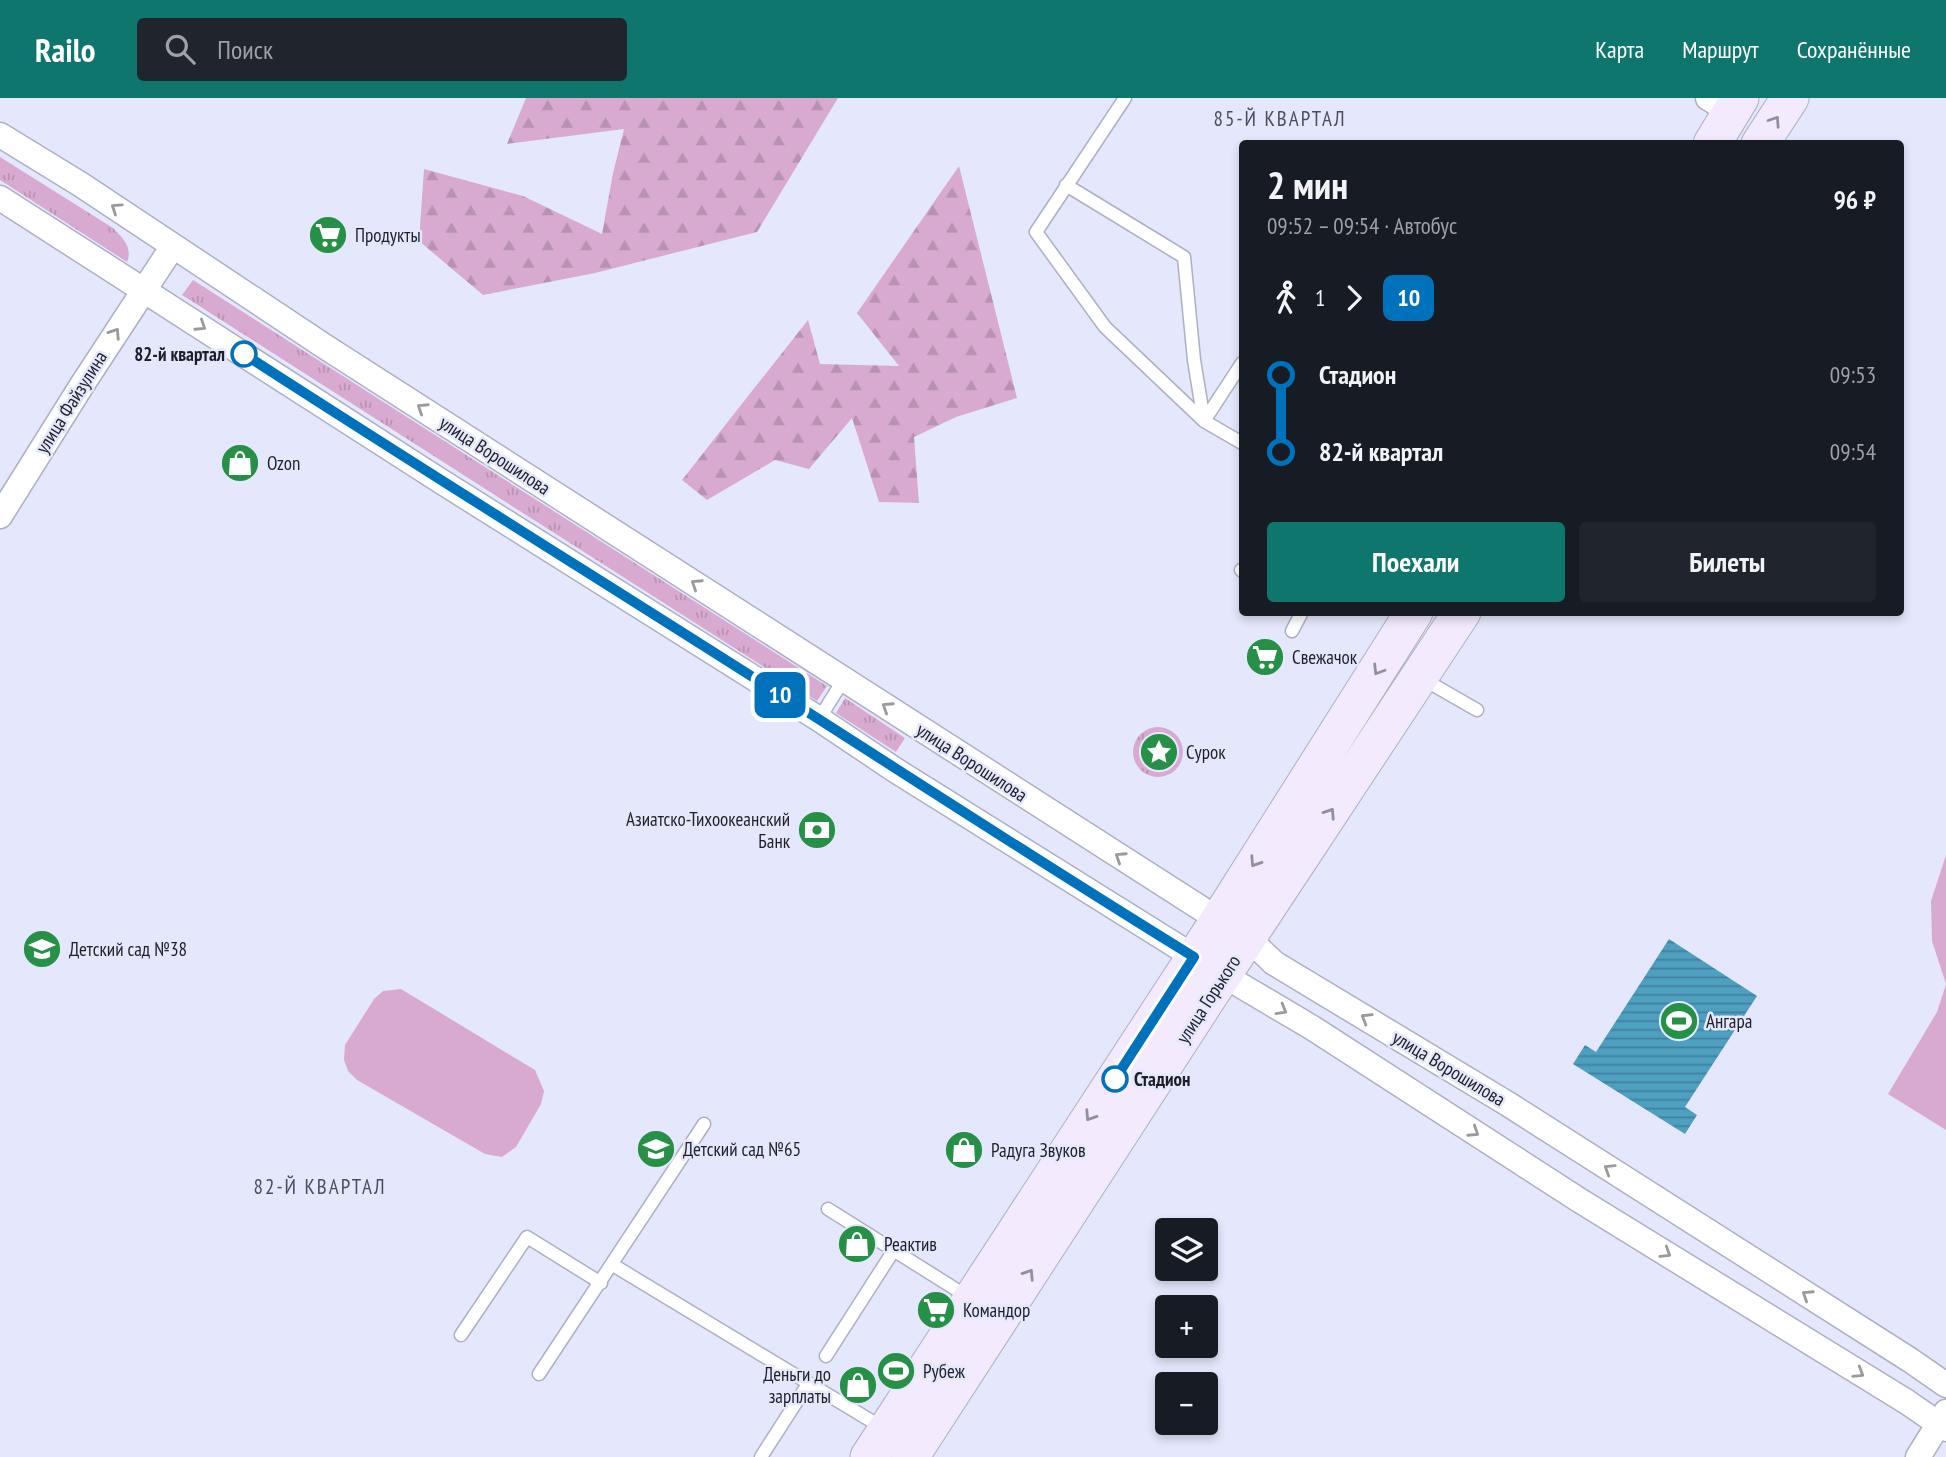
<!DOCTYPE html>
<html lang="ru">
<meta charset="utf-8">
<style>
body{margin:0;font-family:"PT Sans Narrow",sans-serif;background:#20242c;color:#f1f3f6;height:100vh;display:flex;flex-direction:column;font-size:26px;white-space:nowrap}
*{box-sizing:border-box;margin:0}
p{font-size:23px;color:#9ea1a6}
.icon{flex:none;width:38px;height:38px;fill:none;stroke:currentColor;stroke-width:2;stroke-linecap:round;stroke-linejoin:round}
.map{position:relative;flex:1;overflow:hidden}
.sheet{position:absolute;left:1239px;top:42px;width:665px;height:476px;display:flex;flex-direction:column;background:#171b24;border-radius:7px;box-shadow:0 4px 10px #0003}
.sheet>*{flex:none}
.badge{padding:0 14px;border-radius:10px;font-size:24px;line-height:46px}
.buttons{position:absolute;left:1155px;top:1120px;display:grid;gap:14px}
.buttons a{display:grid;place-items:center;width:63px;height:63px;border-radius:7px;background:#171b24;box-shadow:0 4px 10px #0003;font-size:35px}
.map>.badge{position:absolute;translate:-50% -50%;box-shadow:0 0 0 4px #fff}
.legs{display:flex;align-items:center;gap:10px;height:77px;padding:0 28px;font-size:23px}
.legs p{margin-inline-start:auto}
.overview{display:flex;align-items:center;justify-content:space-between;height:119px;padding:0 28px}
h1{font-size:38px;font-weight:600;line-height:52px}
.button{display:flex;gap:14px;margin-top:auto;padding:14px 28px}
.button a{flex:1;height:80px;border-radius:7px;background:#0f766e;color:#fff;font-size:28px;font-weight:600;line-height:80px;text-align:center}
.button a+a{background:#20242c;color:#f1f3f6}
ul{padding:0 28px;list-style:none}
li{display:flex;align-items:center;gap:24px;height:77px;font-size:26px}
li i{display:grid;place-items:center;width:10px;height:100%;margin:0 9px;background:currentColor}
li i::after{content:'';width:18px;height:18px;margin:-9px;border:5px solid;border-radius:50%;background:#171b24}
li p{margin-inline-start:auto}
li:first-child i{background:linear-gradient(#0000 50%,currentColor 0)}
li:last-child i{background:linear-gradient(currentColor 50%,#0000 0)}
header{display:flex;align-items:center;gap:42px;box-sizing:border-box;height:98px;padding:0 35px;background:#0f766e;color:#fff}
header strong{font-size:33px}
nav{display:flex;gap:38px;margin-inline-start:auto;font-size:24px}
.search{width:490px;height:63px;background:#20242c;display:flex;align-items:center;gap:18px;box-sizing:border-box;padding:0 24px;border-radius:7px;color:#9ea1a6;font-size:26px}
.map>svg:first-child{display:block}
.grass{fill:url(#grass-tufts)}
.forest{fill:url(#forest-firs)}
.pitch{fill:#d8aad1}
.water{fill:url(#water-rules)}
.lines{fill:none;stroke-linecap:round;stroke-linejoin:round}
.service-casing{stroke:#adb0c3;stroke-width:15}
.minor-casing{stroke:#adb0c3;stroke-width:27}
.secondary-casing{stroke:#adb0c3;stroke-width:39}
.service{stroke:#fff;stroke-width:12}
.minor{stroke:#fff;stroke-width:24}
.secondary{stroke:#f3eafe;stroke-width:37}
.oneway{stroke:#938f9d}
.oneway2{stroke:#9a9a9d}
.line-1-casing{stroke:#fff;stroke-width:16}
.line-1{stroke:#0072bc;stroke-width:10}
.stop-1-dot{fill:#fff;stroke:#0072bc;stroke-width:3.5}
.labels{text-anchor:middle;stroke-width:5;stroke-linejoin:round;paint-order:stroke}
.poi-label{font-size:19px;fill:#1e1f26;stroke:#e5e8fc;text-anchor:start}
.stop-label{font-size:19px;font-weight:bold;fill:#1e1f26;stroke:#e5e8fc;text-anchor:end}
.street-label{font-size:19px;fill:#1e1f26;stroke:#e5e8fc}
.neighbourhood-label{font-size:21px;letter-spacing:2px;fill:#4b4d5e;stroke:#e5e8fc}
</style>
<header>
<strong>Railo</strong>
<div class="search"><svg class="icon" aria-label="search" viewBox="0 0 24 24"><circle cx="10" cy="10" r="6"/><path d="M15 15l6 6"/></svg>Поиск</div>
<nav><a>Карта</a><a>Маршрут</a><a>Сохранённые</a></nav>
</header>
<div class="map">
<svg width="1946" height="1359" viewBox="0 0 1946 1359">
<defs>
<pattern id="grass-tufts" width="24" height="20" patternUnits="userSpaceOnUse" patternTransform="scale(1.75)"><rect width="24" height="20" fill="#d8aad1"/><path d="M3 7l-1-3M5 7V3M7 7l1-3M15 17l-1-3M17 17v-4M19 17l1-3" fill="none" stroke="#b992b3"/></pattern>
<pattern id="forest-firs" width="22" height="20" patternUnits="userSpaceOnUse" patternTransform="scale(1.75)"><rect width="22" height="20" fill="#d8aad1"/><path d="M5 1l3.5 6h-7zM16 11l3.5 6h-7z" fill="#b992b3"/></pattern>
<pattern id="water-rules" width="6" height="5" patternUnits="userSpaceOnUse" patternTransform="scale(1.75)"><rect width="6" height="5" fill="#4e9fc0"/><path d="M0 2.5h6" fill="none" stroke="#40819c"/></pattern>
</defs>
<rect width="100%" height="100%" fill="#e5e8fc"/>
<!-- grass -->
<path class="grass" d="M0,59L113,130C123,140 133,150 127,164L0,82Z
M193,182L827,588L817,603L182,197Z
M845,600L905,640L896,654L836,615Z
M1133 654a25 25 0 1 1 50 0a25 25 0 1 1-50 0Z"/>
<!-- forest -->
<path class="forest" d="M526,0H838L757,134L595,175L483,197L419,143L424,71L523,98L602,136L613,75L624,31L507,46Z
M959,68L1017,300L956,319L914,339L919,405L879,404L852,320L809,371L775,362L707,402L682,382L808,222L820,266L899,268L857,215Z"/>
<!-- pitch -->
<path class="pitch" d="M1946,757V1032L1888,996L1937,914L1946,886L1932,843L1931,803Z
M401,891L535,972L544,993L541,1006L516,1049L502,1059L485,1056L357,982L348,973L344,962L345,947L374,901L383,893Z"/>
<!-- water -->
<path class="water" d="M1669,841L1757,898L1685,1009L1697,1017L1685,1036L1573,966L1585,947L1596,954Z"/>
<g class="lines">
<!-- service casing -->
<g class="service-casing">
<path id="service" d="M1125,0L1036,134L1105,229L1204,323L1242,345
M1066,87L1184,159L1194,262L1204,323
M1204,323L1242,265
M1241,472L1242,473
M1292,533L1302,514
M1423,581L1477,612
M819,621L844,581
M828,1111L968,1199
M613,1167L883,1330
M461,1237L527,1139L601,1185
M826,1258L894,1152
M539,1276L704,1026
M761,1359L808,1286"/>
</g>
<!-- minor casing -->
<g class="minor-casing">
<path id="minor" d="M1708,0L1731,14
M0,37L80,86L324,248L1227,827L1248,840L1274,865L1508,1006L1910,1262L1946,1287
M0,100L439,382L819,621L895,672L1223,877L1311,929L1579,1102L1907,1304L1946,1331
M0,418L82,287L173,148
M1918,1359L1946,1314"/>
</g>
<!-- secondary casing -->
<g class="secondary-casing">
<path id="secondary" d="M1712,46L1740,0
M1760,46L1790,0
M869,1359L1214,830L1414,514
M910,1359L1206,902L1462,514"/>
</g>
<!-- service -->
<use href="#service" class="service"/>
<!-- minor -->
<use href="#minor" class="minor"/>
<!-- secondary -->
<use href="#secondary" class="secondary"/>
</g>
<!-- one-way arrows -->
<defs><path id="oneway-chevron" d="M-2-3.5L2.5 0L-2 3.5" fill="none" stroke-width="1.6" stroke-linecap="round" stroke-linejoin="round" transform="scale(1.75)"/></defs>
<g class="oneway">
<use href="#oneway-chevron" transform="translate(1775 23) rotate(-56)"/>
<use href="#oneway-chevron" transform="translate(1378 572) rotate(122)"/>
<use href="#oneway-chevron" transform="translate(1330 715) rotate(-57)"/>
<use href="#oneway-chevron" transform="translate(1255 764) rotate(123)"/>
<use href="#oneway-chevron" transform="translate(1090 1018) rotate(123)"/>
<use href="#oneway-chevron" transform="translate(1029 1176) rotate(-57)"/>
</g>
<g class="oneway2">
<use href="#oneway-chevron" transform="translate(116 110) rotate(-146)"/>
<use href="#oneway-chevron" transform="translate(201 228) rotate(33)"/>
<use href="#oneway-chevron" transform="translate(115 235) rotate(-57)"/>
<use href="#oneway-chevron" transform="translate(422 310) rotate(-147)"/>
<use href="#oneway-chevron" transform="translate(696 486) rotate(-147)"/>
<use href="#oneway-chevron" transform="translate(887 609) rotate(-147)"/>
<use href="#oneway-chevron" transform="translate(1120 759) rotate(-147)"/>
<use href="#oneway-chevron" transform="translate(1282 912) rotate(30)"/>
<use href="#oneway-chevron" transform="translate(1366 920) rotate(-149)"/>
<use href="#oneway-chevron" transform="translate(1474 1034) rotate(33)"/>
<use href="#oneway-chevron" transform="translate(1609 1071) rotate(-148)"/>
<use href="#oneway-chevron" transform="translate(1666 1155) rotate(32)"/>
<use href="#oneway-chevron" transform="translate(1807 1197) rotate(-147)"/>
<use href="#oneway-chevron" transform="translate(1859 1275) rotate(32)"/>
</g>
<g class="lines">
<!-- line-1 casing -->
<g class="line-1-casing">
<path id="line-1" d="M244,256C434,379 626,498 817,620C942,700 1067,781 1194,859L1115,981"/>
</g>
<!-- line-1 -->
<use href="#line-1" class="line-1"/>
</g>
<!-- icons -->
<defs>
<g id="supermarket-disc" transform="scale(2.0125)"><circle r="9.5" fill="#269047" stroke="#e5e8fc"/><path d="M-6-5.5h2.5l.6 2H6L4.5 2H-2.5L-4.4-4H-6ZM-1.5 3.2a1.3 1.3 0 1 0 .1 0ZM3 3.2a1.3 1.3 0 1 0 .1 0Z" fill="#fff"/></g>
<g id="shop-disc" transform="scale(2.0125)"><circle r="9.5" fill="#269047" stroke="#e5e8fc"/><path d="M-5-2.5h2.3a2.7 3.5 0 0 1 5.4 0H5L5.5 6h-11ZM-1.5-2.5h3a1.5 2.3 0 0 0-3 0Z" fill="#fff"/></g>
<g id="sight-disc" transform="scale(2.0125)"><circle r="9.5" fill="#269047" stroke="#e5e8fc"/><path d="M0-6L1.8-2.2L6-1.7L2.9 1.2L3.7 5.4L0 3.3L-3.7 5.4L-2.9 1.2L-6-1.7L-1.8-2.2Z" fill="#fff"/></g>
<g id="bank-disc" transform="scale(2.0125)"><circle r="9.5" fill="#269047" stroke="#e5e8fc"/><path d="M-6-4H6V4H-6ZM0-2.3a2.3 2.3 0 1 0 0 4.6a2.3 2.3 0 1 0 0-4.6Z" fill="#fff"/></g>
<g id="school-disc" transform="scale(2.0125)"><circle r="9.5" fill="#269047" stroke="#e5e8fc"/><path d="M0-5L7-2L0 1L-7-2ZM-4 1L0 2.5L4 1V4Q0 6-4 4Z" fill="#fff"/></g>
<g id="stadium-disc" transform="scale(2.0125)"><circle r="9.5" fill="#269047" stroke="#e5e8fc"/><path d="M0-5a6.5 5 0 1 0 0 10a6.5 5 0 1 0 0-10ZM-3.5-1.8h7v3.6h-7Z" fill="#fff"/></g>
</defs>
<g fill-rule="evenodd">
<use href="#supermarket-disc" x="328" y="137"/>
<use href="#shop-disc" x="240" y="365"/>
<use href="#supermarket-disc" x="1265" y="559"/>
<use href="#sight-disc" x="1159" y="654"/>
<use href="#bank-disc" x="817" y="732"/>
<use href="#school-disc" x="42" y="851"/>
<use href="#stadium-disc" x="1679" y="923"/>
<use href="#school-disc" x="656" y="1051"/>
<use href="#shop-disc" x="964" y="1052"/>
<use href="#shop-disc" x="857" y="1146"/>
<use href="#supermarket-disc" x="936" y="1212"/>
<use href="#stadium-disc" x="896" y="1273"/>
<use href="#shop-disc" x="858" y="1287"/>
</g>
<!-- markers -->
<g class="stop-1-dot">
<circle cx="244" cy="256" r="12"/>
<circle cx="1115" cy="981" r="12"/>
</g>
<g class="labels">
<!-- poi labels -->
<g class="poi-label">
<text x="355" y="144">Продукты</text>
<text x="267" y="372">Ozon</text>
<text x="1292" y="566">Свежачок</text>
<text x="1186" y="661">Сурок</text>
<text x="790" y="728" text-anchor="end">Азиатско-Тихоокеанский<tspan x="790" dy="22">Банк</tspan></text>
<text x="69" y="858">Детский сад №38</text>
<text x="1706" y="930">Ангара</text>
<text x="683" y="1058">Детский сад №65</text>
<text x="991" y="1059">Радуга Звуков</text>
<text x="884" y="1153">Реактив</text>
<text x="963" y="1219">Командор</text>
<text x="923" y="1280">Рубеж</text>
<text x="831" y="1283" text-anchor="end">Деньги до<tspan x="831" dy="22">зарплаты</tspan></text>
</g>
<!-- stop labels -->
<g class="stop-label">
<text x="225" y="263">82-й квартал</text>
<text x="1134" y="988" text-anchor="start">Стадион</text>
</g>
<!-- street labels -->
<g class="street-label">
<text transform="translate(71 304) rotate(-58)" y="7">улица Файзулина</text>
<text transform="translate(495 357) rotate(33)" y="7">улица Ворошилова</text>
<text transform="translate(972 664) rotate(33)" y="7">улица Ворошилова</text>
<text transform="translate(1208 901) rotate(-57)" y="7">улица Горького</text>
<text transform="translate(1449 970) rotate(31)" y="7">улица Ворошилова</text>
</g>
<!-- neighbourhood labels -->
<g class="neighbourhood-label">
<text x="1280" y="28">85-Й КВАРТАЛ</text>
<text x="320" y="1096">82-Й КВАРТАЛ</text>
</g>
</g>
</svg>
<div class="buttons">
<a><svg class="icon" aria-label="layers" viewBox="0 0 24 24"><path d="M12 4l9 5-9 5-9-5zM3 14l9 5 9-5"/></svg></a>
<a>+</a>
<a>−</a>
</div>
<b class="badge" style="left:780px;top:597px;background:#0072bc;color:#fff">10</b>
<section class="sheet">
<div class="overview"><div><h1>2 мин</h1><p>09:52 – 09:54 · Автобус</p></div><b>96 ₽</b></div>
<div class="legs"><svg class="icon" aria-label="walk" viewBox="0 0 24 24"><circle cx="13" cy="4" r="2"/><path d="M13 8l-2 6 4 7M11 14l-3 7M7 12l3-4h3l4 4"/></svg>1<svg class="icon" aria-label="forward" viewBox="0 0 24 24"><path d="M9 5l7 7-7 7"/></svg><b class="badge" style="background:#0072bc;color:#fff">10</b></div>
<ul>
<li><i style="color:#0072bc"></i><b>Стадион</b><p>09:53</p></li>
<li><i style="color:#0072bc"></i><b>82-й квартал</b><p>09:54</p></li>
</ul>
<div class="button"><a>Поехали</a><a>Билеты</a></div>
</section>
</div>
